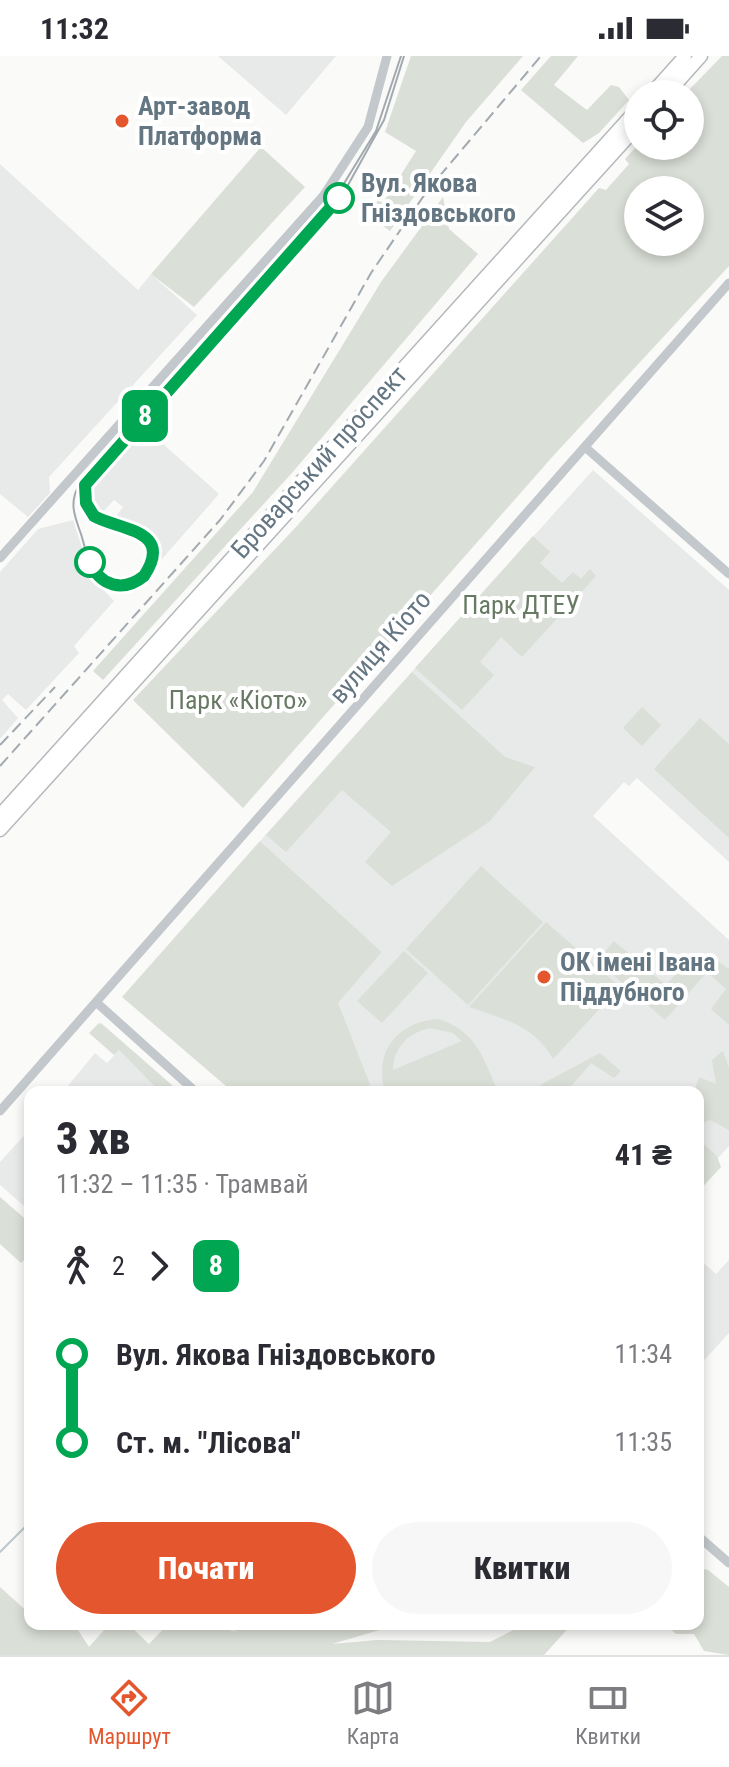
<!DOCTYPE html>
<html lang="uk">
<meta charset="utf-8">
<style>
body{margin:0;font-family:"Roboto Condensed",sans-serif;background:#f7f7f7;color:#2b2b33;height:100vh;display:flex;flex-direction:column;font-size:30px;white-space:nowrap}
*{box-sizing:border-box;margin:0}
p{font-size:26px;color:#7c7c81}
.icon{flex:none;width:44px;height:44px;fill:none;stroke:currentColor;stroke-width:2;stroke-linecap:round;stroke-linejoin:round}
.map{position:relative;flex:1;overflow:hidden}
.side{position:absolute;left:24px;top:1030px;width:680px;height:544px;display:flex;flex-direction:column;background:#fff;border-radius:16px;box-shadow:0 4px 12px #0003}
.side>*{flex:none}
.badge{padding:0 16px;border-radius:12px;font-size:28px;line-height:52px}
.fabs{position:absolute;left:624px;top:24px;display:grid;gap:16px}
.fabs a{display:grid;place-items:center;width:80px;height:80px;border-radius:50%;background:#fff;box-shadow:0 4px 12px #0003;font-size:40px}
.map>.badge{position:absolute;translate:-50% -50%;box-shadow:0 0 0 4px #fff}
.legs{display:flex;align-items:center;gap:12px;height:88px;padding:0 32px;font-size:26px}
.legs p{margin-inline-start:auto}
.headline{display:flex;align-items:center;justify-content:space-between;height:136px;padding:0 32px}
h1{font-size:44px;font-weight:800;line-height:60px}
.action{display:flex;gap:16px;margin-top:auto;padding:16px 32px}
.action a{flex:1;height:92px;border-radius:48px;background:#e4572e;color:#fff;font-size:32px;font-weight:800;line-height:92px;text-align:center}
.action a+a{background:#f7f7f7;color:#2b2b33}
ul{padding:0 32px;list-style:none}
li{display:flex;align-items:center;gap:28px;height:88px;font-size:30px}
li i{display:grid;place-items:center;width:12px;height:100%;margin:0 10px;background:currentColor}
li i::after{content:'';width:20px;height:20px;margin:-10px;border:6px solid;border-radius:50%;background:#fff}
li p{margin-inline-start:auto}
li:first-child i{background:linear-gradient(#0000 50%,currentColor 0)}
li:last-child i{background:linear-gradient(currentColor 50%,#0000 0)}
.status{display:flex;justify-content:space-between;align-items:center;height:56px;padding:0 40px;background:#fff;direction:ltr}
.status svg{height:22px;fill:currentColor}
.tabs{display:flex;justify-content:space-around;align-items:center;height:112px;border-top:2px solid #e1e1e2;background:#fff;font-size:22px;color:#7c7c81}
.tabs a{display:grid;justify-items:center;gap:4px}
.tabs .current{color:#e4572e}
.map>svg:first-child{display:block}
.built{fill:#e8e9e9}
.green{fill:#dadfd7;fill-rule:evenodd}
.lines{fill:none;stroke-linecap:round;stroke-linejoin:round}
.stream{stroke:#bbc7cb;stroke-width:2}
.trunk-casing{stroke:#b4b9bd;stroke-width:15}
.tertiary{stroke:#c3c8cc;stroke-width:9}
.trunk{stroke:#fff;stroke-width:12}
.tram{stroke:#a2aab0;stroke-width:2}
.rail{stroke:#a2aab0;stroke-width:2;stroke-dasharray:12 6;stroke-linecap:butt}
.line-1-casing{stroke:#fff;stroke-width:18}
.line-1{stroke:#00a651;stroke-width:12}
.poi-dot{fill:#e4572e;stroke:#fff;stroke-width:3}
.stop-1-dot{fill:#fff;stroke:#00a651;stroke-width:4}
.labels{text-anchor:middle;stroke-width:8;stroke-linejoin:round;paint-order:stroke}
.poi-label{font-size:26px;font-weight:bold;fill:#657683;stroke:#fff;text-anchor:start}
.stop-label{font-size:26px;font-weight:bold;fill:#657683;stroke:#fff;text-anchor:start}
.street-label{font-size:26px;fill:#657683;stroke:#fff}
.park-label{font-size:26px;fill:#687a64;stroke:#fff}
</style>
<div class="status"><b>11:32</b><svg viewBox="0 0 49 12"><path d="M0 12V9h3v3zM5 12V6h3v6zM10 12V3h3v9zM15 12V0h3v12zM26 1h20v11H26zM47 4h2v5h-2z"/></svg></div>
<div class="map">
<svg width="729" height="1599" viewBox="0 0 729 1599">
<rect width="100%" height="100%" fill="#fafaf8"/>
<!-- built -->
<path class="built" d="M218,0H336L286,59Z
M0,108L138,234L151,218L197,259L49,421L50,437L28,461L0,438Z
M143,370L219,438L155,511V496L144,474L114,463L123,451L114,444L100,459L88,443L93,425Z
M593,414L729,534V806L637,722L629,730L624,726L593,760L729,884V1090L698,1124V1036H260L382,896L260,785Z
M73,464L92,522L114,545L74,590L79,597L26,654L8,638L2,644L18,662L0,683V516L38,473Z
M119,994L160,1036H63L95,997L107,1007Z
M30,1073V1155L0,1129V1106Z
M698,1202L716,1218L729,1204V1277L698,1311Z"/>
<!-- green -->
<path class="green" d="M411,0H523L466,66L390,175L366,158L377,144L383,147L416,95L385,76Z
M551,0H578L554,29L587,54L611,29L619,31L629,44L599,77L583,87L521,34Z
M722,0H729V210L554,399L243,752L133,644L296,471L599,132L606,134L629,108L625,103L638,89L690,90V38H685ZM638,134H690V186H638Z
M261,91L305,131L194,251L151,218Z
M443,141L449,173L478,198L291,418L103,624L93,615L253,436L381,226Z
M533,480L550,496L540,507L562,527L573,516L581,523L590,513L596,520L522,601L501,581L480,606L494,619L462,654L415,612Z
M412,616L505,701L535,711L489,766L392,830L365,806L391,776L342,734L286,796L266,779Z
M642,651L661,669L642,690L623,672Z
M700,662L729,688V782L654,713Z
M260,785L382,896L338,947L373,1036H233L122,941Z
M481,810L543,866L468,949L406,893Z
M546,866L620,931L553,1003C534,969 503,963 469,951Z
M614,885L666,929L691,901L700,908L709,899L729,913V969L711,953L726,933L707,916L665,964L597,905Z
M404,895L428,917L382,967L357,945Z
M438,963C476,974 484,1003 498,1036H385C373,995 398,966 438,963ZM429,972L453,977L462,985L393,1014C394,991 407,978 429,972Z
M99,967L102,968L180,1036H160L119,994L114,999L89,977Z
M723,995L729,1012V1074L710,1064L702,1067L698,1064V1036H694L699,1021L716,1028L712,1004Z
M600,997L621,1015L614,1022L591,1007L566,1036H527Z
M698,1083L717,1100L721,1111L698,1136Z
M0,1141L30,1167V1198L21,1207L0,1188Z
M698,1512L708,1514L729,1531V1599L704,1595L694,1578H676L667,1570L698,1568Z
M0,1531L30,1558V1568L45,1572L74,1568L89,1591L104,1574L105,1568H128L149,1588L168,1568H207L237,1576L222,1568H511L498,1573H383L332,1588L377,1584L490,1586L525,1568H572L544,1599H0Z"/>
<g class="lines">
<!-- stream -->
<path class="stream" d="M0,1496L30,1466"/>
<!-- trunk casing -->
<g class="trunk-casing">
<path id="trunk" d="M651,38L685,0
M667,38L701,0
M0,759L638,52
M0,774L638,70"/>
</g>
<!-- tertiary -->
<path class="tertiary" d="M585,391L729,518
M0,502L324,139L368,71L387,0
M96,946L196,1036
M0,1055L729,227
M698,1480L729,1507"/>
<!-- trunk -->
<use href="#trunk" class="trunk"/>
<!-- tram -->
<path class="tram" d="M401,0L376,75L340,134L78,431C69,448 75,461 81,478C85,491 88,508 97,519C122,553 176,508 138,474C112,462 81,471 85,429L348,129L384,64L404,0"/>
<!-- rail -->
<path class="rail" d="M0,689L55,631
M0,710L220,464L264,405L371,217L427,135L541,0"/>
</g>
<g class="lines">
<!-- line-1 casing -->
<g class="line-1-casing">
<path id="line-1" d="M90,506C100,530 123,537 144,520C175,473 118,474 94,460L86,447L85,429L339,142"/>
</g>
<!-- line-1 -->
<use href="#line-1" class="line-1"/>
</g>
<!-- markers -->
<g class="poi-dot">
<circle cx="122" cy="65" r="8"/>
<circle cx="544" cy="921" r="8"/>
</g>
<g class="stop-1-dot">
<circle cx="339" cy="142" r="14"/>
<circle cx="90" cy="506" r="14"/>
</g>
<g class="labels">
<!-- poi labels -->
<g class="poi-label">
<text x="138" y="59">Арт-завод<tspan x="138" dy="30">Платформа</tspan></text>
<text x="560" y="915">ОК імені Івана<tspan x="560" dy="30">Піддубного</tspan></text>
</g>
<!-- stop labels -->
<g class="stop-label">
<text x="361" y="136">Вул. Якова<tspan x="361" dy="30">Гніздовського</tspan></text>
</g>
<!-- street labels -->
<g class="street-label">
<text transform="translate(319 406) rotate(-48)" y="9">Броварський проспект</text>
<text transform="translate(380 591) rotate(-49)" y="9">вулиця Кіото</text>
</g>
<!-- park labels -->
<g class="park-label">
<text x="521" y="558">Парк ДТЕУ</text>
<text x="238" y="653">Парк «Кіото»</text>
</g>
</g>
</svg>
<div class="fabs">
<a><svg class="icon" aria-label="locate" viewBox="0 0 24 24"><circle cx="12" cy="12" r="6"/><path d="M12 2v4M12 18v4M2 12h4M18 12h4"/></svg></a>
<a><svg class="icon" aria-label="layers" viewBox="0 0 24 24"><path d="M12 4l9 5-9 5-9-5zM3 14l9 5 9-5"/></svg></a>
</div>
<b class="badge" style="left:145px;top:360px;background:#00a651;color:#fff">8</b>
<section class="side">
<div class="headline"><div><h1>3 хв</h1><p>11:32 – 11:35 · Трамвай</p></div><b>41 ₴</b></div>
<div class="legs"><svg class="icon" aria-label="walk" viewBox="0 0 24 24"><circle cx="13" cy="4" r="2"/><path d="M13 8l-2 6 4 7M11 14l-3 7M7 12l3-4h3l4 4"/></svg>2<svg class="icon" aria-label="forward" viewBox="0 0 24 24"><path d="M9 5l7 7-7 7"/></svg><b class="badge" style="background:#00a651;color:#fff">8</b></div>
<ul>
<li><i style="color:#00a651"></i><b>Вул. Якова Гніздовського</b><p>11:34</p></li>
<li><i style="color:#00a651"></i><b>Ст. м. &quot;Лісова&quot;</b><p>11:35</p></li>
</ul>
<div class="action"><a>Почати</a><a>Квитки</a></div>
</section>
</div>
<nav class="tabs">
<a class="current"><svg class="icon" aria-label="directions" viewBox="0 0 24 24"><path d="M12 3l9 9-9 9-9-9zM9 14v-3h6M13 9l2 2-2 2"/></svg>Маршрут</a>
<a><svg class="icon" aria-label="map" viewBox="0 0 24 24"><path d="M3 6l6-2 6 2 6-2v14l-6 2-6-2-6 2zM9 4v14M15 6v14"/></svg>Карта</a>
<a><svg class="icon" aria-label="tickets" viewBox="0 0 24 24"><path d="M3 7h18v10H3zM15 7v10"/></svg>Квитки</a>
</nav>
